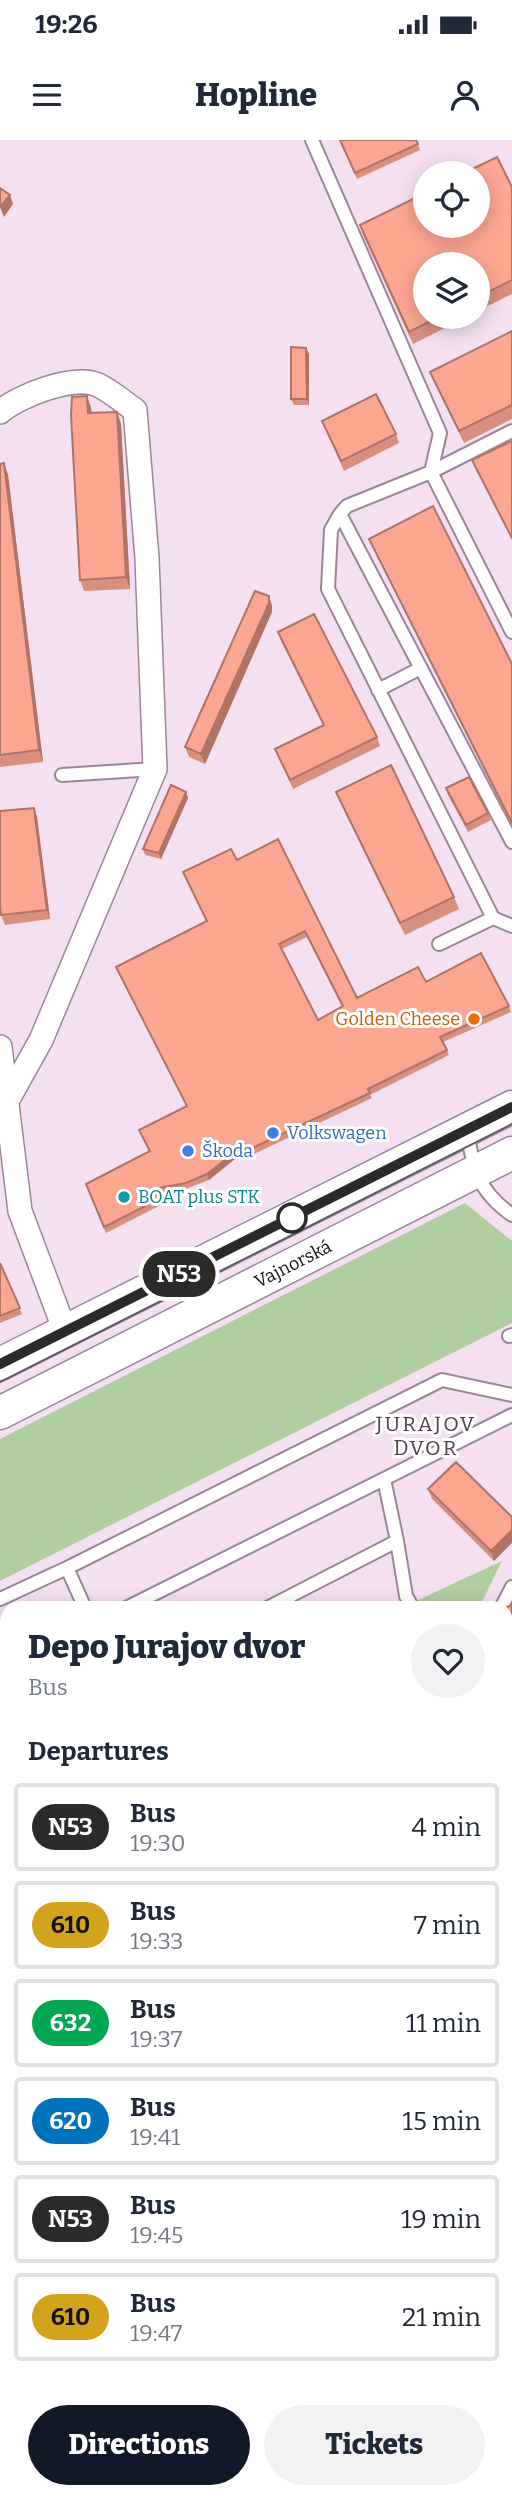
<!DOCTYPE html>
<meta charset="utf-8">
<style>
body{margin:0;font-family:Bitter,serif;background:#f2f2f3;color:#1f2937;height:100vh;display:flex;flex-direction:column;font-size:26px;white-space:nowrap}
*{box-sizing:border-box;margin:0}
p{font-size:23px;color:#747a83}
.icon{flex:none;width:38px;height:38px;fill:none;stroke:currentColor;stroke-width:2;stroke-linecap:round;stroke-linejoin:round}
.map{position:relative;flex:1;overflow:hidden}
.side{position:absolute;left:0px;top:1461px;width:513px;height:898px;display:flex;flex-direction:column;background:#fff;border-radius:21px 21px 0 0;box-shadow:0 4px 18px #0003}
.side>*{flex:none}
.badge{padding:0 14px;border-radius:23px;font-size:24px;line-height:46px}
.controls{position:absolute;left:413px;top:21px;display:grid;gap:14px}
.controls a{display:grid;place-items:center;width:77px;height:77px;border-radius:50%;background:#fff;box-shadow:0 4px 18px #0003;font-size:35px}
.map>.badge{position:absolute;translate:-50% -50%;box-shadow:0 0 0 4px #fff}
h2{padding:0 28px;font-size:26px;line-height:63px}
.round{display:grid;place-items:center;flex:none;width:74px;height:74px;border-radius:37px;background:#f2f2f3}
.summary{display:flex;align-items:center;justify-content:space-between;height:119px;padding:0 28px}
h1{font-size:33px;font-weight:800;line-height:52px}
.cta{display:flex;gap:14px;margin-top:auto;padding:14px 28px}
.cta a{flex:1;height:80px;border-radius:42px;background:#111827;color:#fff;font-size:28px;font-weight:800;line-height:80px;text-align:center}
.cta a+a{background:#f2f2f3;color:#1f2937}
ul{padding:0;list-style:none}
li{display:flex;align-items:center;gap:21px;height:88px;margin:0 14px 10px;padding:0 14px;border:4px solid #e0e1e3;border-radius:7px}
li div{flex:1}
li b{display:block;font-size:26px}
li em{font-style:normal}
li .badge{min-width:77px;font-weight:700;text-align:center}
.status{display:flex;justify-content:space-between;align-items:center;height:49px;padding:0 35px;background:#fff;direction:ltr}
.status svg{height:19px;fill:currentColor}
header{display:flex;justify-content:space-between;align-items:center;height:91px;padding:0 28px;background:#fff;font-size:32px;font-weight:800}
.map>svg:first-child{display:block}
.green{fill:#b1cea0}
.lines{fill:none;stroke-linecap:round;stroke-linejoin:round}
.lane-casing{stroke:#998798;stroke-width:16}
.street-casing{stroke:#998798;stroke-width:26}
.secondary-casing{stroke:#998798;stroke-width:35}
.lane{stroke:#fff;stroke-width:12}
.street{stroke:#fff;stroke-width:23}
.secondary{stroke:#fff;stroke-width:32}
.tram{stroke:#645963;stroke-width:2}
.wall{fill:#d88f7d;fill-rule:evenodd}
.shaded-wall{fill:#b07466}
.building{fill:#fba691;stroke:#b07466;stroke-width:2;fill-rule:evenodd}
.line-casing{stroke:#fff;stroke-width:16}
.line{stroke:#2b2a29;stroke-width:10}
.food-dot{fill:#e8710a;stroke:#fff;stroke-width:2.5}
.shop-dot{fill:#3f7fe0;stroke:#fff;stroke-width:2.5}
.culture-dot{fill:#0f9aa8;stroke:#fff;stroke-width:2.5}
.stop-dot{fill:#fff;stroke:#2b2a29;stroke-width:3.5}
.labels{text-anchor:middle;stroke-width:6;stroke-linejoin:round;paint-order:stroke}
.food-label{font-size:18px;fill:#c56008;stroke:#fff;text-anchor:end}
.shop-label{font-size:18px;fill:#366cbe;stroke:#fff;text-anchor:start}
.culture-label{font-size:18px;fill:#0d838f;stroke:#fff;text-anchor:start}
.street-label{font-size:18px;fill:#161016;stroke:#fff}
.quarter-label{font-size:21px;letter-spacing:2px;fill:#51414f;stroke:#fff}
</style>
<div class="status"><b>19:26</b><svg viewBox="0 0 49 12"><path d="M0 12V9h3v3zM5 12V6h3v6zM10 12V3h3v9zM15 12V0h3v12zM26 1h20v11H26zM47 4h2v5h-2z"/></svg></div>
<header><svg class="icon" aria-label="menu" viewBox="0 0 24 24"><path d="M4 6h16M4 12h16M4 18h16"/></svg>Hopline<svg class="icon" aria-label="person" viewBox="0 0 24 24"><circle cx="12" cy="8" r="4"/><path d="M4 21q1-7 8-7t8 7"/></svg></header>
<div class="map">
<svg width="512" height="2358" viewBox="0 0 512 2358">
<rect width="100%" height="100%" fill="#f4e0f1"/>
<!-- green -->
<path class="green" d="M465,1063L512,1101V1183L0,1441V1299Z
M502,1421L479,1468H424L418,1460Z
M0,1754L7,1759V2064L0,2068Z"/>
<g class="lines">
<!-- lane casing -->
<g class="lane-casing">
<path id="lane" d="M312,0L440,293L431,332L512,492
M512,291L431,332L347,366L340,374L512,702
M340,374L331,390L328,449L493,778
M378,550L421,528
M62,635L155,629
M439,804L493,778L512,786
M467,990C473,1029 478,1051 512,1075
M509,1196L512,1195
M397,1401L406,1456L413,1468
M0,1459L67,1428
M85,1468L67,1428L442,1240L512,1255
M126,1468L512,1275
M267,1468L397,1401L384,1339
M501,1468L512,1447
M506,1506L512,1507
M0,1561L7,1578
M0,1664L7,1665
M506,1667L512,1664
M7,2077L4,2088L7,2098
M506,2218L512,2217
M506,2237L512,2228
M506,2257L512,2254
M120,2352L131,2358
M138,2358L198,2352"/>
</g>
<!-- street casing -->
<g class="street-casing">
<path id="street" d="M0,272C18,256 74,234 98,245C111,251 123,262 135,270L147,418L155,629L41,900L6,963
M0,907L20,1071L65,1191
M0,2193L7,2216
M49,2352L51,2358"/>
</g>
<!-- secondary casing -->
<g class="secondary-casing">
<path id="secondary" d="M0,1224L512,967
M0,1273L512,1013"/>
</g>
<!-- lane -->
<use href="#lane" class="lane"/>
<!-- street -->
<use href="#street" class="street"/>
<!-- secondary -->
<use href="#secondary" class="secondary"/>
<!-- tram -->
<path class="tram" d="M0,1242L512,984"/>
</g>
<!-- wall -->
<path class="wall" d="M339,0H416L420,10L357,39Z
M512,47V154L478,171V124L425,177H467L413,204L364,97L360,85Z
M512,191V279L464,303L435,244L430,232Z
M306,208L309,214V265H294L291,259Z
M87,256L91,268L92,273L117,272L121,284L130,449L84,451L80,440Z
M322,281L396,294L399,303L344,331Z
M512,301V400L476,330L472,320Z
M4,323L8,335L43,622L0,627V324Z
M369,399L512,524V686L373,408Z
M269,456L272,466V472L205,624L189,617L185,607Z
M278,492L377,597L380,606L293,649L275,609L323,585L281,501Z
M446,648L488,673L491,680L468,692L448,655Z
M186,652L188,658L161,719L145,715L143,709Z
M336,652L454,757L459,769L405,795L341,664Z
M34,668L37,677L50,779L5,785L1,775Z
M278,699L357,858L426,842L509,866L511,872L443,902L449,915L370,955L372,958L250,1016L247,1009L209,1040L188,1048L156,1055L161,1065L106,1093L86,1044L149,1012L139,990L187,967L116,827L206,781L183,732L237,720ZM307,797L342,867L318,880L282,809Z
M0,1123L22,1174L0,1183Z
M428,1349L512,1377L494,1421L432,1359Z
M512,1465V1488L508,1484L506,1477Z
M7,1599V1626L0,1628V1602Z
M512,1689V2046L506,2049V1692Z
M512,2257V2338L506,2341V2260Z"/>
<!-- shaded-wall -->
<path class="shaded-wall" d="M10,55L13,64L4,77L0,67Z
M306,208L309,214V265L307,259Z
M87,256L91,268L92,285L88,273Z
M117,272L121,284L130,449L126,437Z
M4,323L8,335L43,622L39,610Z
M269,456L272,466V472L205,624L201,614Z
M186,652L188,658L161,719L159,713Z
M34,668L37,677L50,779L47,770Z
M245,1004L247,1009L209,1040L207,1034Z
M512,1390V1403L494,1421L491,1411Z"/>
<!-- building -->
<path class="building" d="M340,0H416L418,4L355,33Z
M497,17L512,47V140L478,157V124H425V177H439L409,192L360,85L425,53V86H478V33H464Z
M0,48L10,55L0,67Z
M512,191V265L459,291L430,232Z
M291,207L306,208L307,259H291Z
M376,254L396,294L341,321L322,281Z
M87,256L88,273L117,272L126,437L80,440L71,275L72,257Z
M512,301V398L472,320Z
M4,323L39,610L0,615V324Z
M433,366L512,524V683L369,399Z
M255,451L269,456V463L201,614L185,607Z
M314,474L377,597L290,640L275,609L324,585L278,492Z
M391,625L454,757L400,783L336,652Z
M469,637L488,673L466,685L446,648Z
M171,645L186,652L159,713L143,709Z
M34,668L47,770L1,775L0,766V671Z
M278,699L357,858L418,827L426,842L481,813L509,866L440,897L447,910L368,949L370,953L248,1010L245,1004L207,1034L186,1043L154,1049L159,1059L104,1087L86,1044L150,1011L139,990L187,966L116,827L207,781L183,732L231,709L237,720ZM305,791L343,866L318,880L279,804Z
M0,1123L20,1168L0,1176Z
M456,1322L512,1377V1390L491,1411L428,1349Z
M512,1465V1483L506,1477L507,1467Z
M512,1570V1595L506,1583V1574Z
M7,1599V1621L0,1624V1602Z
M512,1689V2038L506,2041V1692Z
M512,2257V2327L506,2330V2260Z
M0,2258L7,2282V2342L0,2318Z
M10,2352H28L30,2358H12Z"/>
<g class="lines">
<!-- line casing -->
<g class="line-casing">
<path id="line" d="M0,1224L512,967"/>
</g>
<!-- line -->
<use href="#line" class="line"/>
</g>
<!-- markers -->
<circle class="food-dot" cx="474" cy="879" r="7"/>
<g class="shop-dot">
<circle cx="273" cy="993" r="7"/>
<circle cx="188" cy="1011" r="7"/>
</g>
<circle class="culture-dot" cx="124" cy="1057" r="7"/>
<circle class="stop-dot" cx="292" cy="1078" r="14"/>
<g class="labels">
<!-- food labels -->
<g class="food-label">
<text x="460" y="885">Golden Cheese</text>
</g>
<!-- shop labels -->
<g class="shop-label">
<text x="287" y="999">Volkswagen</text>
<text x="202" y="1017">Škoda</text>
</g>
<!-- culture labels -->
<g class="culture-label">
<text x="138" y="1063">BOAT plus STK</text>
</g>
<!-- street labels -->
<g class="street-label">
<text transform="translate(293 1124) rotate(-27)" y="6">Vajnorská</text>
</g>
<!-- quarter labels -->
<g class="quarter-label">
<text x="426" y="1291">JURAJOV<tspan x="426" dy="24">DVOR</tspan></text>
</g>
</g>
</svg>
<div class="controls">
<a><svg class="icon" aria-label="locate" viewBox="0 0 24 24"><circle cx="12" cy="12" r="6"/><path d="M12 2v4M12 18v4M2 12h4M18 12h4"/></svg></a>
<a><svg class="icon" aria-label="layers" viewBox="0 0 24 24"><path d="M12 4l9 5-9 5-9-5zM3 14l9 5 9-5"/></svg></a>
</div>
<b class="badge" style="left:179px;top:1134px;background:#2b2a29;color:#fff">N53</b>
<section class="side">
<div class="summary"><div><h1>Depo Jurajov dvor</h1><p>Bus</p></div><a class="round"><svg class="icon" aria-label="heart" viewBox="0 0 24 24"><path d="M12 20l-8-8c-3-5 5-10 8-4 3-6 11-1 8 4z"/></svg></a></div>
<h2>Departures</h2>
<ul>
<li><span class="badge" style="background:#2b2a29;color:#fff">N53</span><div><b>Bus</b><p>19:30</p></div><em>4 min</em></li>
<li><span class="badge" style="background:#d4a31c;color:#111">610</span><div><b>Bus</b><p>19:33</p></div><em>7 min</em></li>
<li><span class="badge" style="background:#00a651;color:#fff">632</span><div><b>Bus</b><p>19:37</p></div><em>11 min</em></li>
<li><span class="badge" style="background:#0072bc;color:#fff">620</span><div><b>Bus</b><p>19:41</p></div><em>15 min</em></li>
<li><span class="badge" style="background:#2b2a29;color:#fff">N53</span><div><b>Bus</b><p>19:45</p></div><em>19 min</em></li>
<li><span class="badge" style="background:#d4a31c;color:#111">610</span><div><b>Bus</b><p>19:47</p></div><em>21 min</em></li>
</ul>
<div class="cta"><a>Directions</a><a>Tickets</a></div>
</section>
</div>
